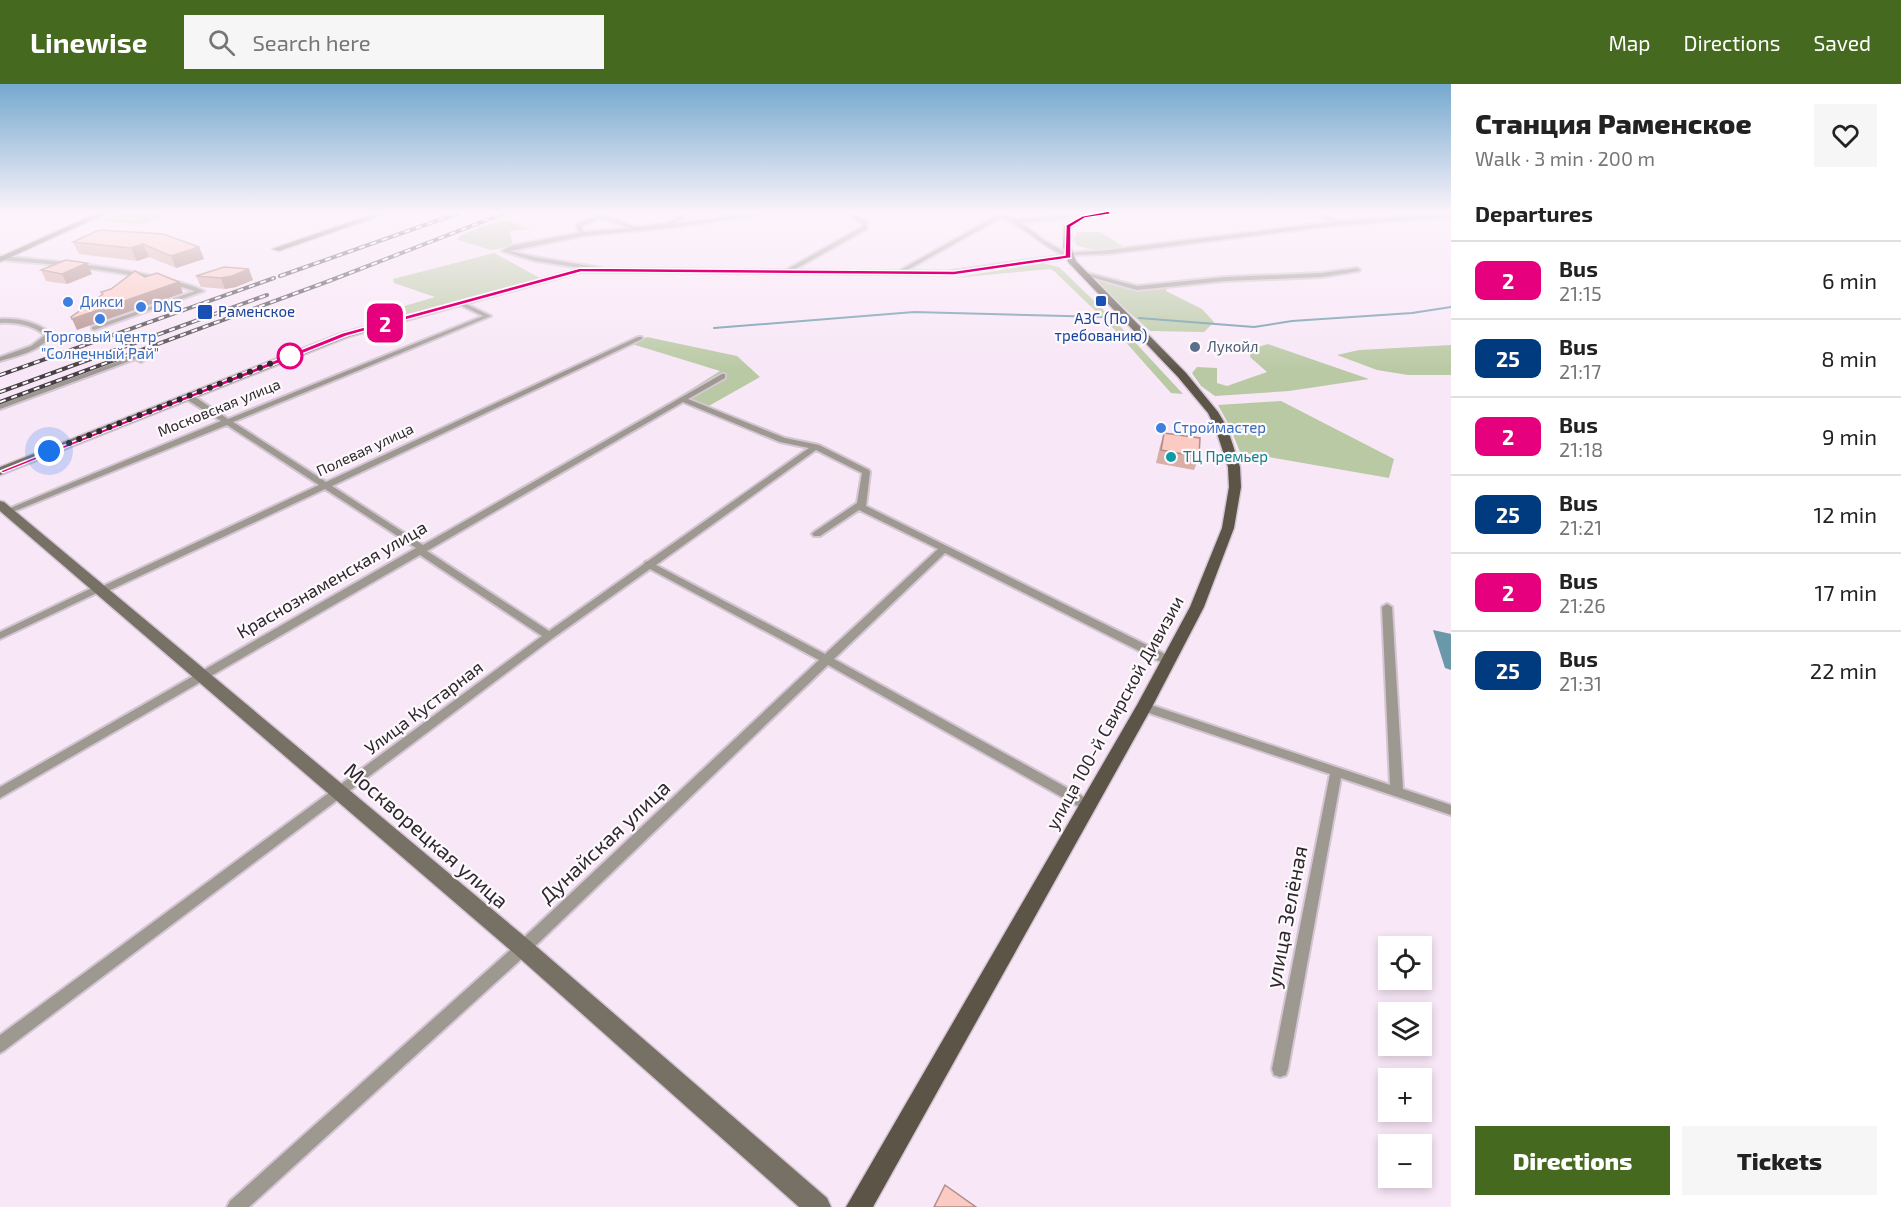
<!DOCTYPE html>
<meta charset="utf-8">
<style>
body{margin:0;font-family:"Exo 2",sans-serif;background:#f6f6f6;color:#222;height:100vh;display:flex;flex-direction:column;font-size:22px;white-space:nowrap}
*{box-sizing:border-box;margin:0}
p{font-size:20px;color:#767676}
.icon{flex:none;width:33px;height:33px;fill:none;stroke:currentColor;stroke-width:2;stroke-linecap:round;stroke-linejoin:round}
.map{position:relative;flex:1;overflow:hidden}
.details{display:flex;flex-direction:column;background:#fff;width:450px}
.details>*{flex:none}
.badge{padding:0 12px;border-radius:9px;font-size:21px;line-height:39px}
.tools{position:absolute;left:1378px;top:852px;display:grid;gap:12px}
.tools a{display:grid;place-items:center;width:54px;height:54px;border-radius:0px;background:#fff;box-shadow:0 3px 9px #0003;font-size:30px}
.you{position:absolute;width:30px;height:30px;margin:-15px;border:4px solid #fff;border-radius:50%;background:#1a73e8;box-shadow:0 0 0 9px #1a73e833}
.map>.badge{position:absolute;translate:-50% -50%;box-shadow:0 0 0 3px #fff}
h2{padding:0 24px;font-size:22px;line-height:54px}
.round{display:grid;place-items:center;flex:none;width:63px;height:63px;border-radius:0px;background:#f6f6f6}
.overview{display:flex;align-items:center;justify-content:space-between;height:102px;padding:0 24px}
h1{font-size:28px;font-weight:800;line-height:45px}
.cta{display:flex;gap:12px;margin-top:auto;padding:12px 24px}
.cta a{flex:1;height:69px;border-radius:0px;background:#466920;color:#fff;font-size:24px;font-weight:800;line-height:69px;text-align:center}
.cta a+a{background:#f6f6f6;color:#222}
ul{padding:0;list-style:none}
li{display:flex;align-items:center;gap:18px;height:78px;padding:0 24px;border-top:2px solid #e0e0e0}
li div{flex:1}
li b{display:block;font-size:22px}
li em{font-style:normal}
li .badge{min-width:66px;font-weight:700;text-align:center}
header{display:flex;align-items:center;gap:36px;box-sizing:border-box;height:84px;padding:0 30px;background:#466920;color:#fff}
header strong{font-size:28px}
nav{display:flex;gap:33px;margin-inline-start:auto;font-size:21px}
.search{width:420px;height:54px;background:#f6f6f6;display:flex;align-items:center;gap:15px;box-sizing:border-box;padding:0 21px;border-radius:0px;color:#767676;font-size:22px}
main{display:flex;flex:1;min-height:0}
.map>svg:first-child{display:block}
.green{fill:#b9c9a4}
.water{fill:#6998a8}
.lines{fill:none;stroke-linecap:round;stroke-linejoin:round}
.stream{stroke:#6998a8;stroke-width:2}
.street-casing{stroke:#d4c5d3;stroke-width:4}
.secondary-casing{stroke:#d4c5d3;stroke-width:3}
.primary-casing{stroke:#d4c5d3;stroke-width:3}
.street{fill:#9d9991;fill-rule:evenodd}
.secondary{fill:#777065;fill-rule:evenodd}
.primary{fill:#5b5447;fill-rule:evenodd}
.rail-casing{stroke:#474046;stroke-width:4}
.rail{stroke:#fdf9fd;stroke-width:2;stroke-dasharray:6;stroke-linecap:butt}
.wall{fill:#d8aea7}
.shaded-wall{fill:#b08d88}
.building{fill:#fbcac2;stroke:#b08d88;stroke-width:1.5}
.line{fill:#e6007e;stroke:#fff;stroke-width:1.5}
.walk{stroke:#2e282d;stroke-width:6;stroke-dasharray:0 10.8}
.transit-dot{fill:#1a4fb4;stroke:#fdf9fd;stroke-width:2}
.shop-dot{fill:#3f7fe0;stroke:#fdf9fd;stroke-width:2}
.service-dot{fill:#5c6f8a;stroke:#fdf9fd;stroke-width:2}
.stop-dot{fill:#fff;stroke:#e6007e;stroke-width:3}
.culture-dot{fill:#0f9aa8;stroke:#fdf9fd;stroke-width:2}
.labels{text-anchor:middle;stroke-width:4.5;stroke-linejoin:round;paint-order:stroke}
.far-shop-label{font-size:15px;fill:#366cbe;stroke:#fdf9fd;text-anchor:start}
.far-transit-label{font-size:15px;fill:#164399;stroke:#fdf9fd;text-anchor:start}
.far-service-label{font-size:15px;fill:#4e5e75;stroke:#fdf9fd;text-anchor:start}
.far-street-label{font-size:15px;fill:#2e282d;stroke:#fdf9fd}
.far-culture-label{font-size:15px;fill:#0d838f;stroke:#fdf9fd;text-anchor:start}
.street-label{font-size:18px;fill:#2e282d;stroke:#fdf9fd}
.near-street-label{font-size:21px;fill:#2e282d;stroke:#fdf9fd}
</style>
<header>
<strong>Linewise</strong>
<div class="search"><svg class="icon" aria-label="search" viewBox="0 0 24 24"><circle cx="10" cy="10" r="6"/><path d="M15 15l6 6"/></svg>Search here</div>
<nav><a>Map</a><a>Directions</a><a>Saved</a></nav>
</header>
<main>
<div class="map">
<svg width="1451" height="1123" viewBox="0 0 1451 1123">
<rect width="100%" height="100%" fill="#f8e7f7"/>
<!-- green -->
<path class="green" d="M120,129H161L166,130L143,140L103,137Z
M503,135L530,145L510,147L513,162L491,166L458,156V154L463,150Z
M1077,148H1101L1125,164L1102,167L1077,162L1073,156Z
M494,169L540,194L390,235L378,233L384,228L435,213L394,199L393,195Z
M1043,179L1059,183L1119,241L1183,310L1171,309L1114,245L1054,187L1050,185L953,194Z
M1100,196L1137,207L1167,204L1166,207L1202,225L1214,238L1204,248L1150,247L1094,197Z
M647,253L737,272L760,293L707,323L682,311L720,287L632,260Z
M1268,260L1369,295L1289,307L1215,312L1201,302L1192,289L1197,283L1217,284V299L1227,302L1267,288L1250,273L1251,265Z
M1451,261V291H1408L1377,286L1337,271L1359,266Z
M1281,317L1394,375L1389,394L1240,368L1230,343L1218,321Z"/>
<!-- water -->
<path class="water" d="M1433,546L1451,550V586L1445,584Z"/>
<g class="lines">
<!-- stream -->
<path class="stream" d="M1139,234L1254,243L1292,237L1412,229L1451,223
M714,244L914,228L1105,233"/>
<!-- street casing -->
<g class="street-casing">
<path id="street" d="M589,129L604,131L635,143L666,140L686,129H692L673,140L754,129H769L666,144L582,152L510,167L535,173L602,184L603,185L600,187L535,177L502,167L510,162L579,149L576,140L596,132ZM601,134L630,144L584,148L581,142Z
M846,129H852L867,138V145L790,188H786V186L862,143V140Z
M1002,129L1016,135L1091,130L1089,133L1020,138L1045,157L1067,169L1108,166L1332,138L1316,129H1322L1338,137L1451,129V133L1338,141L1108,170L1071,171L1069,174C1044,164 1026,144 1002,133L900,190L895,189Z
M0,172C55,177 111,181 165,195C178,198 193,201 204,207L94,246L92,245V243L195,207C132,187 66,181 0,176Z
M1357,184L1360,186L1359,187L1322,193L1225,197L1137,206L1080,190L1083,188L1137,202L1225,193L1322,189Z
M458,218H462L491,232L233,338L326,398L638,253H642V255L332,402L423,461L722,290H725V294L688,315L785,354L819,361L869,386L870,388L866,422L1171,573L1172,576L1167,580L1163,579L945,469L834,575L1091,717L1093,721L1091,725L1087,726L1083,725L828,581L528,869L249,1123H227L230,1117L518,859L819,576L650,485L553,554L5,966L0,969V951L542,552L420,471L0,714V703L416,464L325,405L106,508H99L0,555V548L96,502H103L319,401L227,341L10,429L7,430L3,427L221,337L186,315V311H192L228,335L483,232L458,220ZM683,318L780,358L809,364L648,477L645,478L644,480L549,547L427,467ZM816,366L862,389L857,419L814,448L812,450L814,452H820L859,426L938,465L825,570L656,481Z
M0,235C18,234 39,238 52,251C40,267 18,272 0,277V273L31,262L45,251C32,241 16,238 0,239Z
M133,272H137L144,276L141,278L135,275L0,325V320Z
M1387,520L1392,523L1403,705L1451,721V731L1341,694L1288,985L1286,991L1280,993L1274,991L1272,985L1330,690L1140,626L1138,623L1140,620H1148L1390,701L1382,523Z"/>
</g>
<!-- secondary casing -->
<g class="secondary-casing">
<path id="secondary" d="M97,129H107L0,178V173Z
M376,129H388L279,167L272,165Z
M1069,170H1072V174L947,191L581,188L348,253L0,391V383L342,249L581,184L947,187Z
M0,417L4,418L530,857L827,1114L831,1123H799L516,871L0,427Z"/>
</g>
<!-- primary casing -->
<g class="primary-casing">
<path id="primary" d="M1094,129H1112L1086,135L1072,143L1071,163L1076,177L1186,289L1218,328L1227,343L1240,383L1241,403L1234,444L1204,523L1152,623L873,1123H846L1137,621L1190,523L1222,444L1229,403L1228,383L1215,343L1208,329L1178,293L1068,178L1063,163L1064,142L1081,131Z"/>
</g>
<!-- street -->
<use href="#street" class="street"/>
<!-- secondary -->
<use href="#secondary" class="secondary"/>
<!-- primary -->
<use href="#primary" class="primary"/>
<!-- rail casing -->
<g class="rail-casing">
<path id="rail" d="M280,192L459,129
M0,291L274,194
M0,308L267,211
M0,318L329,197L505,129"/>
</g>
<!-- rail -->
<use href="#rail" class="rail"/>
</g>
<!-- wall -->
<path class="wall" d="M73,158L199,163L204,175L176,184L149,173L137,177L79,170Z
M41,186L92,190L67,200L46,197Z
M196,192L253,196L236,203L225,205L201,203Z
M1164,349L1199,373L1194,386L1156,379L1160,362Z"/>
<!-- shaded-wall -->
<path class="shaded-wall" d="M143,160L149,173L137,177L131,164Z
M199,163L204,175L176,184L171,172Z
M87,179L92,190L67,200L62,190Z
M249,185L253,196L236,203L225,205L221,194Z
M179,198L183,209L77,246L72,235Z"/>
<!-- building -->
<path class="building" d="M99,146L163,150L199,163L171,172L143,160L131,164L73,158Z
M66,176L87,179L62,190L41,186Z
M224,183L249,185L232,192L221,194L196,192Z
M135,187L145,193L157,189L179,198L72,235L71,233L103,210L101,208L111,205Z
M1164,349L1200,354L1199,373L1161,366Z
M945,1101L976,1123H934Z"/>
<!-- sky -->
<linearGradient id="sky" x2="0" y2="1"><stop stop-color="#75a9ce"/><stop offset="0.45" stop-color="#fcf4fb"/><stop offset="1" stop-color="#fcf4fb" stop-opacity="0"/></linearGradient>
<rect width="1451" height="286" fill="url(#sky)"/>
<!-- line -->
<path class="line" d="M1109,127L1111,130L1085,134L1071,143V174L954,191L581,188L347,252L3,389L0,387L342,249L580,184L954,187L1065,171L1066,141L1082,132Z"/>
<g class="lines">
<!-- walk -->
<path class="walk" d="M49,367L290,272"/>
</g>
<!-- markers -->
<g class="transit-dot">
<rect x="1095" y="211" width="12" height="12" rx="3"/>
<rect x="197" y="220" width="16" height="16" rx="3"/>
</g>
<g class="shop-dot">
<circle cx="68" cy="218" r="6"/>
<circle cx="141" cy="223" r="6"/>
<circle cx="100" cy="235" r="6"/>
<circle cx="1161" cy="344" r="6"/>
</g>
<circle class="service-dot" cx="1195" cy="263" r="6"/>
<circle class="stop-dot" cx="290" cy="272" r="12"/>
<circle class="culture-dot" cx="1171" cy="373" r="6"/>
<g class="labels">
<!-- far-shop labels -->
<g class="far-shop-label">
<text x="80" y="223">Дикси</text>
<text x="153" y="228">DNS</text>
<text x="100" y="258" text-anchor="middle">Торговый центр<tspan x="100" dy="17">"Солнечный Рай"</tspan></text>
<text x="1173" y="349">Строймастер</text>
</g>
<!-- far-transit labels -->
<g class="far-transit-label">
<text x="218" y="233">Раменское</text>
<text x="1101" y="240" text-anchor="middle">АЗС (По<tspan x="1101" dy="17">требованию)</tspan></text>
</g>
<!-- far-service labels -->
<g class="far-service-label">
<text x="1207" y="268">Лукойл</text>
</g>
<!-- far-street labels -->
<g class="far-street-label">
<text transform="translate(219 324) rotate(-22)" y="5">Московская улица</text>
<text transform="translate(365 366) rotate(-25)" y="5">Полевая улица</text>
</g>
<!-- far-culture labels -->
<g class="far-culture-label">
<text x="1183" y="378">ТЦ Премьер</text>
</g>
<!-- street labels -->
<g class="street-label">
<text transform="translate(332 496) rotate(-30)" y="6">Краснознаменская улица</text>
<text transform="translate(424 624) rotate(-37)" y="6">Улица Кустарная</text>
<text transform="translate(1115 629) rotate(-61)" y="6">улица 100-й Свирской Дивизии</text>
</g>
<!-- near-street labels -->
<g class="near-street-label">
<text transform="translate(426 752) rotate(41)" y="7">Москворецкая улица</text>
<text transform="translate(605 758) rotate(-43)" y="7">Дунайская улица</text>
<text transform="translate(1287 833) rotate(-79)" y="7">улица Зелёная</text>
</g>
</g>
</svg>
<div class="tools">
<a><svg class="icon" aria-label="locate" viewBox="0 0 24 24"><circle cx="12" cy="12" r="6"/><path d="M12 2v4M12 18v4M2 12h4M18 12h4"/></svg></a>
<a><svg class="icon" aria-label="layers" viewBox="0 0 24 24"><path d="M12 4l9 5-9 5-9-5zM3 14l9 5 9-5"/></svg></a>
<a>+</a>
<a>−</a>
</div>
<div class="you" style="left:49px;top:367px"></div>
<b class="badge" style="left:385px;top:239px;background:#e6007e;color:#fff">2</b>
</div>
<section class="details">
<div class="overview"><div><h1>Станция Раменское</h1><p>Walk · 3 min · 200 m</p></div><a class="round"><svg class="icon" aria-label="heart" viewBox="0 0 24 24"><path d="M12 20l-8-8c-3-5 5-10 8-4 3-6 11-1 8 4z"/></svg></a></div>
<h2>Departures</h2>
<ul>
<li><span class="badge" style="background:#e6007e;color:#fff">2</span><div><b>Bus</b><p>21:15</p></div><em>6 min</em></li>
<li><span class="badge" style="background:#003b80;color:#fff">25</span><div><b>Bus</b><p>21:17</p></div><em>8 min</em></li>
<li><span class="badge" style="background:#e6007e;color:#fff">2</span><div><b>Bus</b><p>21:18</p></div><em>9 min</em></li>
<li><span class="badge" style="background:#003b80;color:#fff">25</span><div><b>Bus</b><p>21:21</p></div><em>12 min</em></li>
<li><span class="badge" style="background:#e6007e;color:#fff">2</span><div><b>Bus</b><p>21:26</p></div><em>17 min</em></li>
<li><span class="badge" style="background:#003b80;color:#fff">25</span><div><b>Bus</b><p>21:31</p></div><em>22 min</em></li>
</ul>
<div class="cta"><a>Directions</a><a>Tickets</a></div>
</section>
</main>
